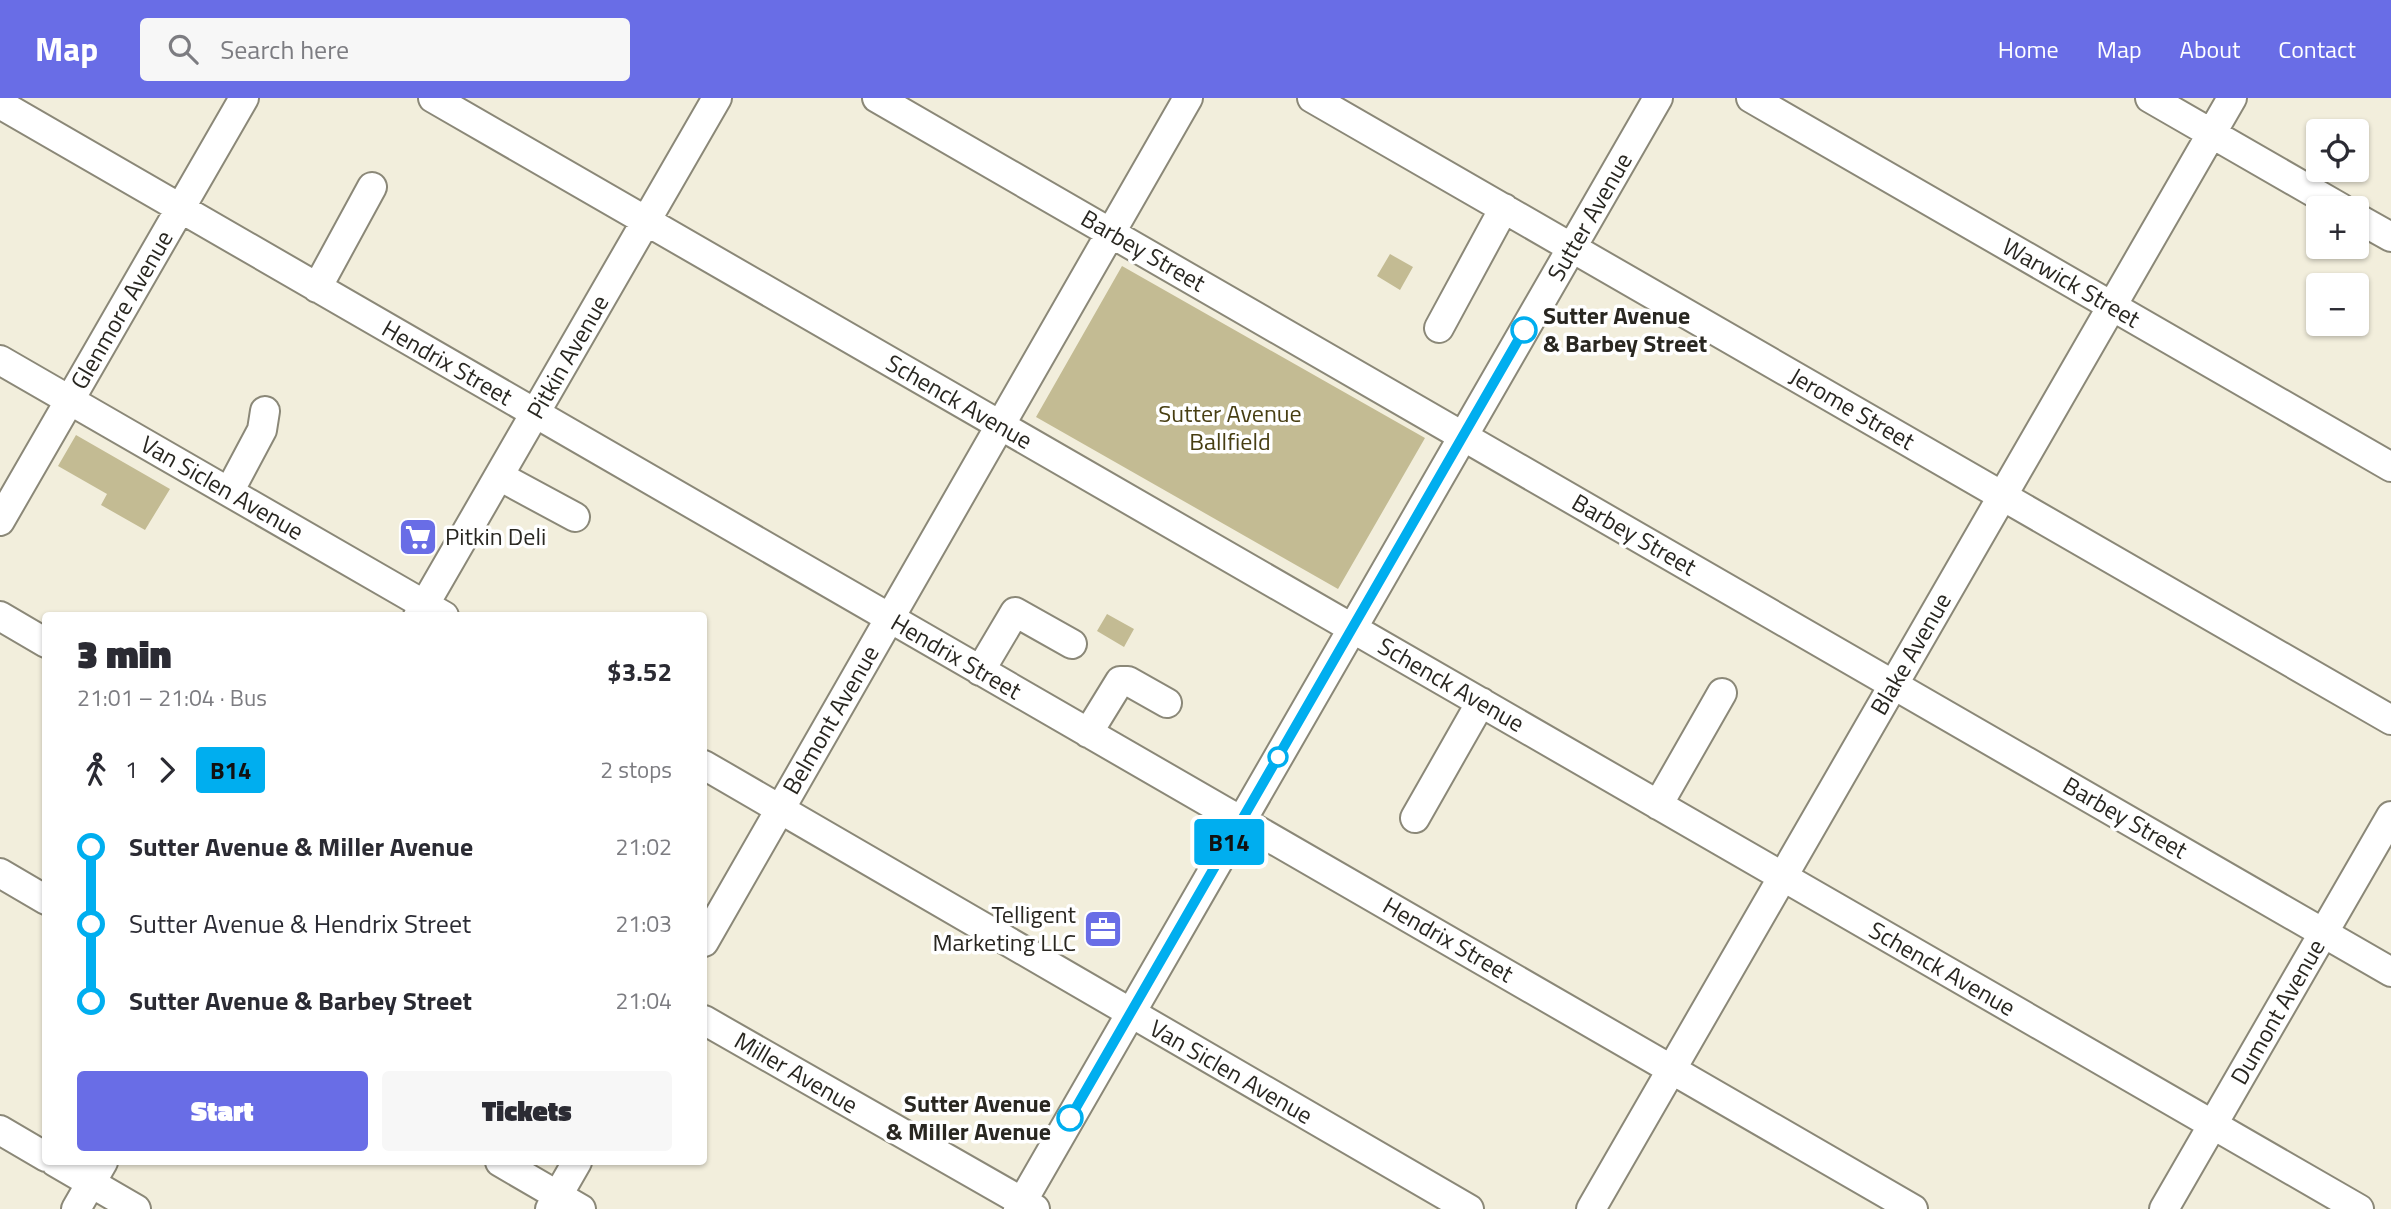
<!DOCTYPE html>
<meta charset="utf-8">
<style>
body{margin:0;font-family:"Titillium Web",sans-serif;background:#f7f7f7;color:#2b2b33;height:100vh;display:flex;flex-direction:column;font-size:26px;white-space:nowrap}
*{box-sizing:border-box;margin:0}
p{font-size:23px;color:#7c7c81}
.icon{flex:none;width:38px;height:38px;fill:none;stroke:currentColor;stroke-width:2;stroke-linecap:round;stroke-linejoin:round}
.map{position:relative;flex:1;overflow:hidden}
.side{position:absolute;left:42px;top:514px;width:665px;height:553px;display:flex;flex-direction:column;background:#fff;border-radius:7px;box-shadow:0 2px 5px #0004}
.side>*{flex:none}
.badge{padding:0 14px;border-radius:5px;font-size:24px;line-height:46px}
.fabs{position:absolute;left:2306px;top:21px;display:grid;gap:14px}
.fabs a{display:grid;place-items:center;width:63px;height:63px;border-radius:7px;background:#fff;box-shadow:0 2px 5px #0004;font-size:35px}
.map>.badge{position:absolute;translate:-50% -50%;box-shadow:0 0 0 4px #fff}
.legs{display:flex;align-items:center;gap:10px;height:77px;padding:0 35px;font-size:23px}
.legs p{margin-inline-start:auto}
.headline{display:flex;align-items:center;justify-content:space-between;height:119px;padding:0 35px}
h1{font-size:38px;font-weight:800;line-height:52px}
.primary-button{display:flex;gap:14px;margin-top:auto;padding:14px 35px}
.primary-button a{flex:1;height:80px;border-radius:7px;background:#696de6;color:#fff;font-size:28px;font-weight:800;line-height:80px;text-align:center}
.primary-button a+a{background:#f7f7f7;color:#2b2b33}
ul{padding:0 35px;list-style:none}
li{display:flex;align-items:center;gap:24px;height:77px;font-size:26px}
li i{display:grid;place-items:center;width:10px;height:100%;margin:0 9px;background:currentColor}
li i::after{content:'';width:18px;height:18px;margin:-9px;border:5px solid;border-radius:50%;background:#fff}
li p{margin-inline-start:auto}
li:first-child i{background:linear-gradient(#0000 50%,currentColor 0)}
li:last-child i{background:linear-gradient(currentColor 50%,#0000 0)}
header{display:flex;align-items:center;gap:42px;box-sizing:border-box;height:98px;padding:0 35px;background:#696de6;color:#fff}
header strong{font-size:33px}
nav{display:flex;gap:38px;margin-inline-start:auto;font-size:24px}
.search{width:490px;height:63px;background:#f7f7f7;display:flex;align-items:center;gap:18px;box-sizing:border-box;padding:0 24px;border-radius:7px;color:#7c7c81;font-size:26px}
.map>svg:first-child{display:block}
.green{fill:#c3bb93}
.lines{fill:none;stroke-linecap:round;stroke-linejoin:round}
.minor-casing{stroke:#8b8878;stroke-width:32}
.minor{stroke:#fff;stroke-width:28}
.line-1-casing{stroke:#fff;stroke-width:16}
.line-1{stroke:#00aeef;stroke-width:10}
.stop-1-dot{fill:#fff;stroke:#00aeef;stroke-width:3.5}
.labels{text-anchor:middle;stroke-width:7;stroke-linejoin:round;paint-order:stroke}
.street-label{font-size:24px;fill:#292721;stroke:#fff}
.stop-label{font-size:24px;font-weight:bold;fill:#292721;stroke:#fff;text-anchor:start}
.park-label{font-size:24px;fill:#473e12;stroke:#fff}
.poi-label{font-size:24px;fill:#292721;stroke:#fff;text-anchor:start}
</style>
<header>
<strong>Map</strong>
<div class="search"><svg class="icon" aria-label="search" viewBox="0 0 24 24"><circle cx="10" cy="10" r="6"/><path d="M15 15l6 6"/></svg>Search here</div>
<nav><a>Home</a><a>Map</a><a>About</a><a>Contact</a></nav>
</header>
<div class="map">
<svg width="2391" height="1111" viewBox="0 0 2391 1111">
<rect width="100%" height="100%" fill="#f2eedc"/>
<!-- green -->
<path class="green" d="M1390,156L1413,169L1400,192L1377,178Z
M1122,168L1425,340L1338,491L1036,319Z
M76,337L170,391L145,432L101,407L107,396L58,368Z
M1107,516L1134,531L1124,549L1097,533Z"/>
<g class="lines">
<!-- minor casing -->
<g class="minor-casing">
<path id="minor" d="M433,0L2359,1111
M877,0L2391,874
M1312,0L2391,622
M1751,0L2391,369
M2150,0L2341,110
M0,6L1913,1111
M2357,120L2391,139
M317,190L372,89
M1439,230L1504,110
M0,262L444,518
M499,378L575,419
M229,394L262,332L265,313
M0,423L244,0
M0,518L46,545
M418,518L717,0
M980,573L1015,514L1072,546
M1088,635L1120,583H1128L1167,605
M704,667L1469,1111
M1658,707L1722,595
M1415,720L1481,604
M0,775L46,802
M704,844L1188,0
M704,922L1035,1111
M0,1032L46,1059
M55,1064L136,1111
M500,1064L581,1111
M76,1111L103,1064
M550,1111L577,1064
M1018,1111L1658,0
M1591,1111L2232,0
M2164,1111L2391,718"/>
</g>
<!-- minor -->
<use href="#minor" class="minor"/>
</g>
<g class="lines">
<!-- line-1 casing -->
<g class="line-1-casing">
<path id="line-1" d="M1070,1020L1524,232"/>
</g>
<!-- line-1 -->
<use href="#line-1" class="line-1"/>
</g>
<!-- icons -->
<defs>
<g id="supermarket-square" transform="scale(2.0125)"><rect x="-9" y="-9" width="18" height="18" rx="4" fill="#696de6" stroke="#fff"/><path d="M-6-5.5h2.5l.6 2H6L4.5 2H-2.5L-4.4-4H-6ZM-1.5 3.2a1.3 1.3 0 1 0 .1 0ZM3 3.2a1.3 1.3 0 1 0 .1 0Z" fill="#fff"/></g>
<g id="office-square" transform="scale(2.0125)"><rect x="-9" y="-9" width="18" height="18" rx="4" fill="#696de6" stroke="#fff"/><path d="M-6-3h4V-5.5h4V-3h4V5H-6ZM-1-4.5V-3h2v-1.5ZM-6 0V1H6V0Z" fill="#fff"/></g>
</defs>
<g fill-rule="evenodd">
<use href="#supermarket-square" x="418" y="439"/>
<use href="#office-square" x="1103" y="831"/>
</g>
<!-- markers -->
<g class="stop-1-dot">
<circle cx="1524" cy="232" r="12"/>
<circle cx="1278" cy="659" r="9"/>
<circle cx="1070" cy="1020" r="12"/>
</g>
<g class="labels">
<!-- street labels -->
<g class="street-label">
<text transform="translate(1590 119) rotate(-60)" y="8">Sutter Avenue</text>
<text transform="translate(1143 153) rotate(30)" y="8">Barbey Street</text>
<text transform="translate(2071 185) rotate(30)" y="8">Warwick Street</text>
<text transform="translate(122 212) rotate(-60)" y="8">Glenmore Avenue</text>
<text transform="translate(568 259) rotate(-60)" y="8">Pitkin Avenue</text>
<text transform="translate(447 265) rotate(30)" y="8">Hendrix Street</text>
<text transform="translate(959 304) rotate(30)" y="8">Schenck Avenue</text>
<text transform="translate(1852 311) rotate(30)" y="8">Jerome Street</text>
<text transform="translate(222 390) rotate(30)" y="8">Van Siclen Avenue</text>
<text transform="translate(1634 437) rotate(30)" y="8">Barbey Street</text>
<text transform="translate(1911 556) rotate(-60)" y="8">Blake Avenue</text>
<text transform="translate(956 559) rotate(30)" y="8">Hendrix Street</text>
<text transform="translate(1451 587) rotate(30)" y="8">Schenck Avenue</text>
<text transform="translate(831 622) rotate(-60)" y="8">Belmont Avenue</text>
<text transform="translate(2125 720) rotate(30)" y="8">Barbey Street</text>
<text transform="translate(1448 842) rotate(30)" y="8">Hendrix Street</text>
<text transform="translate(1942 871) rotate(30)" y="8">Schenck Avenue</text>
<text transform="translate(2278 914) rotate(-60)" y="8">Dumont Avenue</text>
<text transform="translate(1231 974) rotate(30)" y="8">Van Siclen Avenue</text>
<text transform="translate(796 975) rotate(30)" y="8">Miller Avenue</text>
</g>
<!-- stop labels -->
<g class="stop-label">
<text x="1543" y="226">Sutter Avenue<tspan x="1543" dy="28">&amp; Barbey Street</tspan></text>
<text x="1051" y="1014" text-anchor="end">Sutter Avenue<tspan x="1051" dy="28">&amp; Miller Avenue</tspan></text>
</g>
<!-- park labels -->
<g class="park-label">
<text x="1230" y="324">Sutter Avenue<tspan x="1230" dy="28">Ballfield</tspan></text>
</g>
<!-- poi labels -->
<g class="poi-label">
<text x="445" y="447">Pitkin Deli</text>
<text x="1076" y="825" text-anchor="end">Telligent<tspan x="1076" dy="28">Marketing LLC</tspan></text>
</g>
</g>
</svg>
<div class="fabs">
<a><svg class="icon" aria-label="locate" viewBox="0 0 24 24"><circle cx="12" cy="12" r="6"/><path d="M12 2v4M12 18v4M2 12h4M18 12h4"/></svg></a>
<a>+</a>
<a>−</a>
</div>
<b class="badge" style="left:1229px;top:744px;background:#00aeef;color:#111">B14</b>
<section class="side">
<div class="headline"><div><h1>3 min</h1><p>21:01 – 21:04 · Bus</p></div><b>$3.52</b></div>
<div class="legs"><svg class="icon" aria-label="walk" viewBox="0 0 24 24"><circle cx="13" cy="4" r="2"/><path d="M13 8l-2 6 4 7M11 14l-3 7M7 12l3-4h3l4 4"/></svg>1<svg class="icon" aria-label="forward" viewBox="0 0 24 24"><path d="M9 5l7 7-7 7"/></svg><b class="badge" style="background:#00aeef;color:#111">B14</b><p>2 stops</p></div>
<ul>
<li><i style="color:#00aeef"></i><b>Sutter Avenue &amp; Miller Avenue</b><p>21:02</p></li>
<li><i style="color:#00aeef"></i><span>Sutter Avenue &amp; Hendrix Street</span><p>21:03</p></li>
<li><i style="color:#00aeef"></i><b>Sutter Avenue &amp; Barbey Street</b><p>21:04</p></li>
</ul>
<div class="primary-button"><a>Start</a><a>Tickets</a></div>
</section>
</div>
